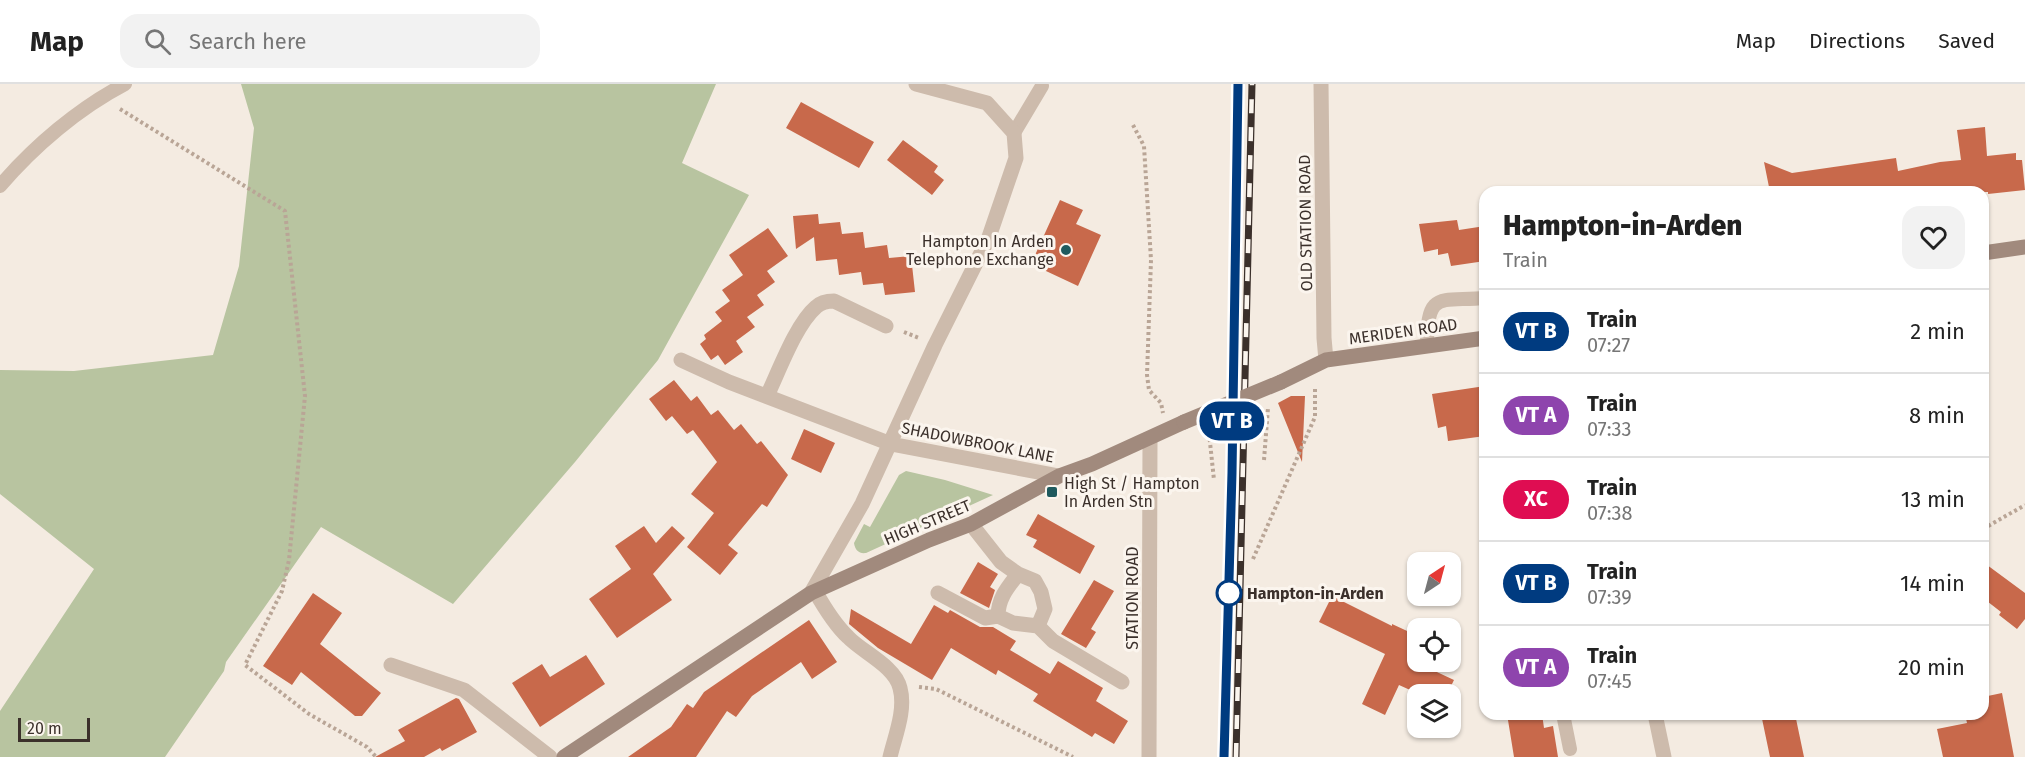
<!DOCTYPE html>
<style>
body{margin:0;font-family:"Fira Sans",sans-serif;background:#f2f2f2;color:#222;height:100vh;display:flex;flex-direction:column;font-size:22px;white-space:nowrap}
*{box-sizing:border-box;margin:0}
p{font-size:20px;color:#767676}
.icon{flex:none;width:33px;height:33px;fill:none;stroke:currentColor;stroke-width:2;stroke-linecap:round;stroke-linejoin:round}
.map{position:relative;flex:1;overflow:hidden}
.panel{position:absolute;left:1479px;top:102px;width:510px;height:534px;display:flex;flex-direction:column;background:#fff;border-radius:18px;box-shadow:0 2px 4px #0004}
.panel>*{flex:none}
.badge{padding:0 12px;border-radius:20px;font-size:21px;line-height:39px}
.needle{width:39px;rotate:36deg}
.tools{position:absolute;left:1407px;top:468px;display:grid;gap:12px}
.tools a{display:grid;place-items:center;width:54px;height:54px;border-radius:12px;background:#fff;box-shadow:0 2px 4px #0004;font-size:30px}
.scale{position:absolute;left:18px;bottom:15px;width:72px;box-sizing:border-box;padding-left:6px;border:3px solid #3b302b;border-top:0;font-size:16px;line-height:21px;white-space:nowrap;color:#3b302b;-webkit-text-stroke:4px #fbf5ee;paint-order:stroke}
.map>.badge{position:absolute;translate:-50% -50%;box-shadow:0 0 0 3px #fff}
.round{display:grid;place-items:center;flex:none;width:63px;height:63px;border-radius:18px;background:#f2f2f2}
.overview{display:flex;align-items:center;justify-content:space-between;height:102px;padding:0 24px}
h1{font-size:28px;font-weight:800;line-height:45px}
ul{padding:0;list-style:none}
li{display:flex;align-items:center;gap:18px;height:84px;padding:0 24px;border-top:2px solid #e0e0e0}
li div{flex:1}
li b{display:block;font-size:22px}
li em{font-style:normal}
li .badge{min-width:66px;font-weight:700;text-align:center}
header{display:flex;align-items:center;gap:36px;box-sizing:border-box;height:84px;padding:0 30px;background:#fff;border-bottom:2px solid #e0e0e0}
header strong{font-size:28px}
nav{display:flex;gap:33px;margin-inline-start:auto;font-size:21px}
.search{width:420px;height:54px;background:#f2f2f2;display:flex;align-items:center;gap:15px;box-sizing:border-box;padding:0 21px;border-radius:18px;color:#767676;font-size:22px}
.map>svg:first-child{display:block}
.green{fill:#b8c4a0}
.building{fill:#c8694b}
.lines{fill:none;stroke-linecap:round;stroke-linejoin:round}
.path{stroke:#b9a596;stroke-width:4;stroke-dasharray:3 3;stroke-linecap:butt}
.service{stroke:#cdbbac;stroke-width:14}
.minor{stroke:#cdbbac;stroke-width:15}
.tertiary{stroke:#cdbbac;stroke-width:15}
.secondary{stroke:#a18a7d;stroke-width:15}
.rail-casing{stroke:#3b302b;stroke-width:7}
.rail{stroke:#fbf5ee;stroke-width:4.5;stroke-dasharray:14;stroke-linecap:butt}
.secondary-bridge{stroke:#a18a7d;stroke-width:15}
.line-casing{stroke:#fff;stroke-width:14}
.line{stroke:#003b80;stroke-width:9}
.poi-dot{fill:#1f5a5e;stroke:#fbf5ee;stroke-width:2}
.stop-dot{fill:#fff;stroke:#003b80;stroke-width:3}
.labels{text-anchor:middle;stroke-width:6;stroke-linejoin:round;paint-order:stroke}
.street-label{font-size:16px;fill:#3b302b;stroke:#fbf5ee}
.poi-label{font-size:16px;fill:#3b302b;stroke:#fbf5ee;text-anchor:end}
.stop-label{font-size:16px;font-weight:bold;fill:#3b302b;stroke:#fbf5ee;text-anchor:start}
</style>
<header>
<strong>Map</strong>
<div class="search"><svg class="icon" aria-label="search" viewBox="0 0 24 24"><circle cx="10" cy="10" r="6"/><path d="M15 15l6 6"/></svg>Search here</div>
<nav><a>Map</a><a>Directions</a><a>Saved</a></nav>
</header>
<div class="map">
<svg width="2025" height="673" viewBox="0 0 2025 673">
<rect width="100%" height="100%" fill="#f4ebe1"/>
<!-- green -->
<path class="green" d="M241,0H716L682,79L749,111L658,276L575,378L453,520L321,443L226,578L224,587L165,673H0V627L94,485L0,410V286L74,287L213,271L239,182L254,44Z
M906,387L945,396L993,411L866,469C859,470 855,466 854,459L864,440L870,443L899,391Z"/>
<!-- building -->
<path class="building" d="M801,18L874,58L859,84L786,44Z
M1985,43L1987,72L2016,69V76H2022L2025,106L1988,110V108H1770L1764,78L1792,89L1896,74L1898,87L1940,78L1961,76L1957,46Z
M903,56L938,82L934,88L944,96L932,111L887,76Z
M1060,116L1083,126L1076,140L1101,151L1078,202L1031,180Z
M818,130L819,140L840,138L842,150L863,148L865,164L887,161L889,174L911,172L915,208L885,211L883,199L863,201L861,188L839,191L837,175L816,177L814,153L796,165L793,132Z
M1457,136L1459,146L1485,142V177L1451,182L1448,169L1438,171V165L1424,168L1419,140Z
M768,144L788,172L767,187L775,198L757,211L764,221L747,233L755,243L736,257L743,268L725,281L718,271L711,276L700,260L706,255L704,251L722,237L715,228L730,217L722,206L743,191L729,171Z
M674,296L691,317L697,312L711,331L718,326L734,346L741,340L757,360L761,357L788,391L767,423L762,420L728,461L738,469L720,491L687,463L714,429L691,410L717,378L693,346L687,350L672,332L666,337L649,315Z
M1485,302V352L1448,357L1446,342L1438,344L1432,310Z
M1291,312H1305L1302,378L1278,319Z
M804,345L835,359L821,389L791,375Z
M1038,430L1095,462L1080,490L1033,463L1037,456L1026,451Z
M644,442L656,459L672,442L685,454L653,490L672,516L617,554L589,515L631,485L615,462Z
M978,478L998,490L990,503L995,506L989,524L960,509Z
M1983,478L2025,509V535L2017,545L1999,531L2001,528L1983,514Z
M1094,496L1114,507L1091,545L1096,548L1086,564L1061,550Z
M313,509L342,529L320,560L381,609L362,632H355L301,588L292,601L263,582Z
M1332,512L1392,542V540L1418,552V557L1409,575L1454,596L1447,610H1419L1399,601L1385,631L1362,620L1385,570L1319,538Z
M934,521L948,529L950,526L980,543H993L1016,557L1010,566L1050,590L1058,577L1103,604L1096,617L1128,637L1114,660L1095,649L1092,653L1033,617L1038,610L998,586L996,591L951,564L932,596L878,564L849,540L851,525L911,560Z
M809,536L837,578L812,595L801,578L752,612L736,633L727,627L696,673H628L671,643L687,620L693,624L704,608Z
M586,571L605,600L540,643L512,599L542,580L550,593Z
M2002,609L2014,673H1943L1937,645L1967,639L1965,630H1983V613Z
M456,614L459,615L477,648L442,667L440,664L424,673H375L405,657L398,646Z
M1507,630H1542L1544,644L1553,642L1558,673H1514Z
M1761,630H1795L1804,673H1770Z"/>
<g class="lines">
<!-- path -->
<path class="path" d="M120,25L285,127L305,312L289,476L282,507L245,581L309,630L367,663L376,673
M1133,41L1144,62L1151,176L1147,291L1149,306L1161,319L1163,329
M904,248L919,254
M1209,349L1214,396
M1264,376L1268,324
M1983,445L2025,421
M1253,475L1315,333V303
M919,603L936,605L1073,673"/>
<!-- service -->
<path class="service" d="M1014,49L1042,2
M0,102C34,62 79,24 125,0
M1427,262C1427,205 1440,218 1485,214
M1563,630L1570,665"/>
<!-- minor -->
<path class="minor" d="M1321,0L1324,254L1326,276
M681,276L729,298L891,360
M767,312C779,287 796,240 816,223C821,218 827,217 834,217L886,242
M815,507C824,523 834,540 848,553C862,568 895,582 900,604C906,626 895,652 890,673
M938,509L985,534L998,532L1013,539L1038,542L1045,525L1041,508L1035,497L1018,490L1001,478L971,440
M998,532C998,514 1008,503 1018,490
M1038,542L1053,557L1122,598
M391,581L464,606L550,673
M1655,630L1664,673
M1149,673L1150,355"/>
<!-- tertiary -->
<path class="tertiary" d="M891,360L1059,392
M811,509L862,420L935,261L989,153L1016,74L1014,49L987,19L916,0"/>
<!-- secondary -->
<path class="secondary" d="M1983,169L2025,163
M1281,298L1326,276L1485,254
M564,673L811,509L929,456L971,440L1059,392L1092,380L1184,338"/>
<!-- rail casing -->
<g class="rail-casing">
<path id="rail" d="M1224,673L1232,389L1238,0
M1236,673L1252,0"/>
</g>
<!-- rail -->
<use href="#rail" class="rail"/>
<!-- secondary-bridge -->
<path class="secondary-bridge" d="M1184,338L1281,298"/>
</g>
<g class="lines">
<!-- line casing -->
<g class="line-casing">
<path id="line" d="M1224,673L1232,389L1238,0"/>
</g>
<!-- line -->
<use href="#line" class="line"/>
</g>
<!-- markers -->
<g class="poi-dot">
<circle cx="1066" cy="166" r="6"/>
<rect x="1046" y="402" width="12" height="12" rx="3"/>
</g>
<circle class="stop-dot" cx="1229" cy="509" r="12"/>
<g class="labels">
<!-- street labels -->
<g class="street-label">
<text transform="translate(1305 139) rotate(-91)" y="6">OLD STATION ROAD</text>
<text transform="translate(1403 247) rotate(-8)" y="6">MERIDEN ROAD</text>
<text transform="translate(978 358) rotate(11)" y="6">SHADOWBROOK LANE</text>
<text transform="translate(927 438) rotate(-23)" y="6">HIGH STREET</text>
<text transform="translate(1132 514) rotate(-90)" y="6">STATION ROAD</text>
</g>
<!-- poi labels -->
<g class="poi-label">
<text x="1054" y="163">Hampton In Arden<tspan x="1054" dy="18">Telephone Exchange</tspan></text>
<text x="1064" y="405" text-anchor="start">High St / Hampton<tspan x="1064" dy="18">In Arden Stn</tspan></text>
</g>
<!-- stop labels -->
<g class="stop-label">
<text x="1247" y="515">Hampton-in-Arden</text>
</g>
</g>
</svg>
<div class="tools">
<a><svg class="needle" viewBox="-14 -14 28 28"><path d="M0-13l5 13h-10z" fill="#e53935"/><path d="M0 13l5-13h-10z" fill="#767676"/></svg></a>
<a><svg class="icon" aria-label="locate" viewBox="0 0 24 24"><circle cx="12" cy="12" r="6"/><path d="M12 2v4M12 18v4M2 12h4M18 12h4"/></svg></a>
<a><svg class="icon" aria-label="layers" viewBox="0 0 24 24"><path d="M12 4l9 5-9 5-9-5zM3 14l9 5 9-5"/></svg></a>
</div>
<div class="scale">20 m</div>
<b class="badge" style="left:1232px;top:337px;background:#003b80;color:#fff">VT B</b>
<section class="panel">
<div class="overview"><div><h1>Hampton-in-Arden</h1><p>Train</p></div><a class="round"><svg class="icon" aria-label="heart" viewBox="0 0 24 24"><path d="M12 20l-8-8c-3-5 5-10 8-4 3-6 11-1 8 4z"/></svg></a></div>
<ul>
<li><span class="badge" style="background:#003b80;color:#fff">VT B</span><div><b>Train</b><p>07:27</p></div><em>2 min</em></li>
<li><span class="badge" style="background:#8e44ad;color:#fff">VT A</span><div><b>Train</b><p>07:33</p></div><em>8 min</em></li>
<li><span class="badge" style="background:#df0d52;color:#fff">XC</span><div><b>Train</b><p>07:38</p></div><em>13 min</em></li>
<li><span class="badge" style="background:#003b80;color:#fff">VT B</span><div><b>Train</b><p>07:39</p></div><em>14 min</em></li>
<li><span class="badge" style="background:#8e44ad;color:#fff">VT A</span><div><b>Train</b><p>07:45</p></div><em>20 min</em></li>
</ul>
</section>
</div>
